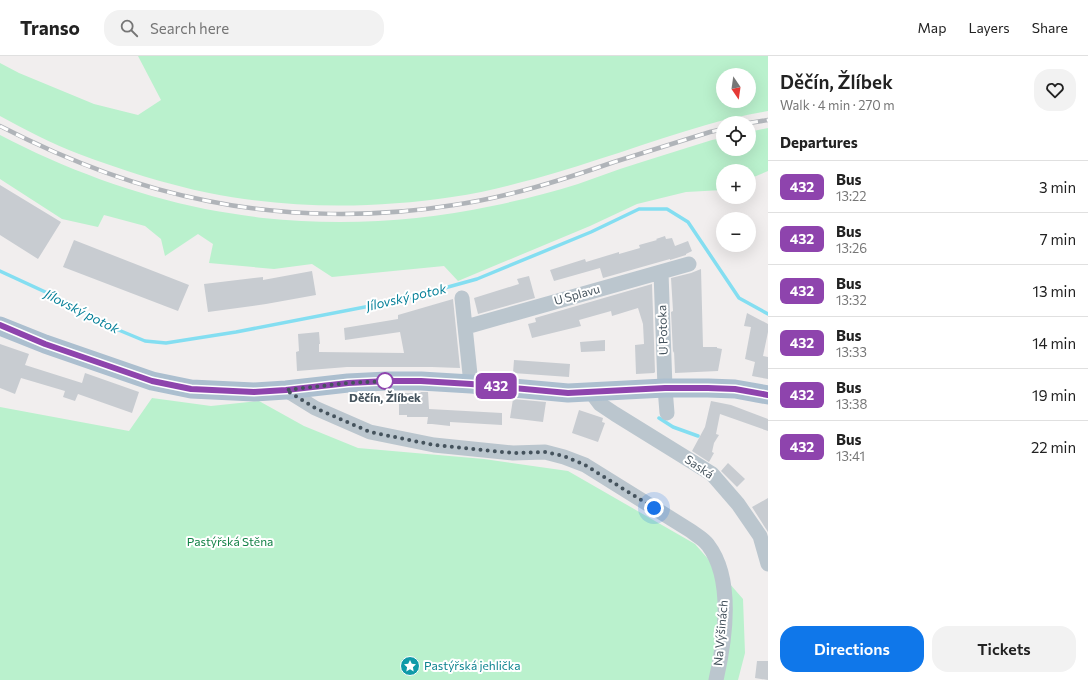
<!DOCTYPE html>
<meta charset="utf-8">
<style>
body{margin:0;font-family:Commissioner,sans-serif;background:#f2f2f2;color:#222;height:100vh;display:flex;flex-direction:column;font-size:15px;white-space:nowrap}
*{box-sizing:border-box;margin:0}
p{font-size:13px;color:#767676}
.icon{flex:none;width:22px;height:22px;fill:none;stroke:currentColor;stroke-width:2;stroke-linecap:round;stroke-linejoin:round}
.map{position:relative;flex:1;overflow:hidden}
.panel{display:flex;flex-direction:column;background:#fff;width:320px}
.panel>*{flex:none}
.badge{padding:0 8px;border-radius:6px;font-size:14px;line-height:26px}
.needle{width:26px;rotate:167deg}
.controls{position:absolute;left:716px;top:12px;display:grid;gap:8px}
.controls a{display:grid;place-items:center;width:40px;height:40px;border-radius:50%;background:#fff;box-shadow:0 4px 16px #0002;font-size:20px}
.you{position:absolute;width:20px;height:20px;margin:-10px;border:3px solid #fff;border-radius:50%;background:#1a73e8;box-shadow:0 0 0 6px #1a73e833}
.map>.badge{position:absolute;translate:-50% -50%;box-shadow:0 0 0 2px #fff}
h2{padding:0 12px;font-size:15px;line-height:36px}
.round{display:grid;place-items:center;flex:none;width:42px;height:42px;border-radius:16px;background:#f2f2f2}
.summary{display:flex;align-items:center;justify-content:space-between;height:68px;padding:0 12px}
h1{font-size:19px;font-weight:600;line-height:30px}
.primary-button{display:flex;gap:8px;margin-top:auto;padding:8px 12px}
.primary-button a{flex:1;height:46px;border-radius:16px;background:#0f77ea;color:#fff;font-size:16px;font-weight:600;line-height:46px;text-align:center}
.primary-button a+a{background:#f2f2f2;color:#222}
ul{padding:0;list-style:none}
li{display:flex;align-items:center;gap:12px;height:52px;padding:0 12px;border-top:1px solid #e0e0e0}
li div{flex:1}
li b{display:block;font-size:15px}
li em{font-style:normal}
li .badge{min-width:44px;font-weight:700;text-align:center}
header{display:flex;align-items:center;gap:24px;box-sizing:border-box;height:56px;padding:0 20px;background:#fff;border-bottom:1px solid #e0e0e0}
header strong{font-size:19px}
nav{display:flex;gap:22px;margin-inline-start:auto;font-size:14px}
.search{width:280px;height:36px;background:#f2f2f2;display:flex;align-items:center;gap:10px;box-sizing:border-box;padding:0 14px;border-radius:16px;color:#767676;font-size:15px}
main{display:flex;flex:1;min-height:0}
.map>svg:first-child{display:block}
.green{fill:#baf1cd;fill-rule:evenodd}
.lines{fill:none;stroke-linecap:round;stroke-linejoin:round}
.stream{stroke:#84def1;stroke-width:3.5}
.building{fill:#c8ccd1}
.minor{stroke:#bbc6ce;stroke-width:15}
.major{stroke:#acbfcf;stroke-width:19}
.rail-casing{stroke:#b0b4b9;stroke-width:4.5}
.rail{stroke:#fff;stroke-width:3;stroke-dasharray:9;stroke-linecap:butt}
.line-casing{stroke:#fff;stroke-width:9}
.line{stroke:#8e44ad;stroke-width:6}
.walk{stroke:#45535d;stroke-width:4;stroke-dasharray:0 7.2}
.stop-dot{fill:#fff;stroke:#8e44ad;stroke-width:2}
.labels{text-anchor:middle;stroke-width:4;stroke-linejoin:round;paint-order:stroke}
.street-label{font-size:12px;fill:#45535d;stroke:#fff}
.stop-label{font-size:12px;font-weight:bold;fill:#45535d;stroke:#fff}
.park-label{font-size:12px;fill:#128246;stroke:#fff}
.culture-label{font-size:12px;fill:#0d838f;stroke:#fff;text-anchor:start}
.water-label{font-size:13px;font-style:italic;fill:#068099;stroke:#fff}
</style>
<header>
<strong>Transo</strong>
<div class="search"><svg class="icon" aria-label="search" viewBox="0 0 24 24"><circle cx="10" cy="10" r="6"/><path d="M15 15l6 6"/></svg>Search here</div>
<nav><a>Map</a><a>Layers</a><a>Share</a></nav>
</header>
<main>
<div class="map">
<svg width="768" height="624" viewBox="0 0 768 624">
<rect width="100%" height="100%" fill="#f1eeee"/>
<!-- green -->
<path class="green" d="M138,0H768V55C747,59 726,63 706,69C648,86 592,107 534,123C507,130 480,137 452,141C372,153 289,153 209,137C165,128 122,114 79,98C52,88 26,74 0,60V7L19,17L94,48L138,59L161,44ZM723,19H749V45H723Z
M768,72V115L749,123V115H723V134L686,136L637,148L590,170L458,225L444,210L332,221L312,208L274,213L209,207L213,188L198,178L165,200L161,183L145,170L104,159L98,171L62,163L0,123V79C65,113 133,138 205,153C224,157 244,159 263,162C340,170 417,166 492,150C521,144 550,137 578,128C592,123 606,118 620,113C650,103 681,94 712,84L723,82V93H749V76Z
M152,342L211,350L259,345L304,370L358,392L484,403L568,415L695,488L743,543L745,597L738,624H0V351L129,375Z"/>
<g class="lines">
<!-- stream -->
<path class="stream" d="M0,215L67,246L109,270L145,285L166,287L236,276L401,244L477,223L591,176L639,153H667L688,166L739,242L768,258
M659,362L673,371L698,380"/>
</g>
<!-- building -->
<path class="building" d="M0,129L61,166L38,203L0,179Z
M665,180L666,183L672,182L675,190L688,185L692,195L686,198V199L670,204V203L603,222L600,212L554,225L550,214L585,203L586,206L619,196V198L640,192L639,189L657,184L656,183Z
M74,184L189,229L178,255L63,211Z
M701,213L703,291H717V292L722,293L718,315L675,317L674,295L673,297L671,256L673,255L671,222L691,217Z
M312,215L316,239L266,248L208,256L204,228L263,221V224Z
M529,220L535,242L478,258L474,242L519,228L517,223Z
M652,228L655,316L654,317L636,318L635,289L644,288L643,268L638,252L612,260L611,255L579,264L581,270L532,282L528,268L536,266L535,262Z
M453,243L460,312L432,311H347L297,315L296,296L299,295L298,278L319,276L320,288H319V296L404,297L400,276L345,284L344,272L398,263V259Z
M747,257L768,268V276L763,300L768,301V323L752,320L755,306L745,303L751,271L744,270Z
M605,284V295L581,296L580,286Z
M0,288L29,298L25,309L82,327L85,317L139,336L132,357L78,338L75,345L63,341L65,335L21,322L15,338L0,332Z
M514,304L570,308L569,321L513,317Z
M421,336H428L429,353L502,357V369L450,366V370L432,368H427L428,361H407V359H399V337H420Z
M513,343L546,346L543,366L510,362Z
M711,345L731,349L768,363V375L720,358L716,378L719,379L714,387L712,396L714,397L709,406L692,395L705,371Z
M579,354L603,362L602,366L605,367L598,386L572,377Z
M728,407L745,423L737,431L721,415Z
M768,442V476L752,451Z
M757,605H768V624L755,622Z"/>
<g class="lines">
<!-- minor -->
<path class="minor" d="M661,216L665,332L667,357
M462,242L471,328
M466,271L689,208
M286,334L315,352L370,376L434,389L513,397L545,396L564,401L585,409L691,475C696,479 704,483 708,489C734,523 725,585 716,624
M591,336L600,348L615,358L712,418L738,448L760,480L768,508"/>
<!-- major -->
<path class="major" d="M0,270L45,288L152,325L191,333L254,336L286,334L348,327L387,325H421L471,328L568,337L665,332H708L735,333L768,339"/>
<!-- rail casing -->
<g class="rail-casing">
<path id="rail" d="M749,67L768,64
M0,70C66,104 135,131 208,145C286,161 375,162 454,149C509,141 562,124 614,106C646,96 678,86 710,76L723,73"/>
</g>
<!-- rail -->
<use href="#rail" class="rail"/>
</g>
<g class="lines">
<!-- line casing -->
<g class="line-casing">
<path id="line" d="M0,269L45,288L152,325L191,333L254,336L286,334L348,327L387,325H421L471,328L568,337L665,332H708L735,333L768,339"/>
</g>
<!-- line -->
<use href="#line" class="line"/>
<!-- walk -->
<path class="walk" d="M385,325H387L348,327L286,334L315,352L370,376L434,389L513,397L545,396L564,400L585,409L654,452"/>
</g>
<!-- icons -->
<defs>
<g id="sight-disc" transform="scale(1)"><circle r="9.5" fill="#0f9aa8" stroke="#fff"/><path d="M0-6L1.8-2.2L6-1.7L2.9 1.2L3.7 5.4L0 3.3L-3.7 5.4L-2.9 1.2L-6-1.7L-1.8-2.2Z" fill="#fff"/></g>
</defs>
<g fill-rule="evenodd">
<use href="#sight-disc" x="410" y="610"/>
</g>
<!-- markers -->
<circle class="stop-dot" cx="385" cy="325" r="8"/>
<g class="labels">
<!-- street labels -->
<g class="street-label">
<text transform="translate(577 239) rotate(-16)" y="4">U Splavu</text>
<text transform="translate(663 274) rotate(-92)" y="4">U Potoka</text>
<text transform="translate(699 411) rotate(34)" y="4">Saská</text>
<text transform="translate(721 577) rotate(-85)" y="4">Na Výšinách</text>
</g>
<!-- stop labels -->
<g class="stop-label">
<text x="385" y="346">Děčín, Žlíbek</text>
</g>
<!-- park labels -->
<g class="park-label">
<text x="230" y="490">Pastýřská Stěna</text>
</g>
<!-- culture labels -->
<g class="culture-label">
<text x="424" y="614">Pastýřská jehlička</text>
</g>
<!-- water labels -->
<g class="water-label">
<text transform="translate(406 241) rotate(-13)" y="5">Jílovský potok</text>
<text transform="translate(82 255) rotate(27)" y="5">Jílovský potok</text>
</g>
</g>
</svg>
<div class="controls">
<a><svg class="needle" viewBox="-14 -14 28 28"><path d="M0-13l5 13h-10z" fill="#e53935"/><path d="M0 13l5-13h-10z" fill="#767676"/></svg></a>
<a><svg class="icon" aria-label="locate" viewBox="0 0 24 24"><circle cx="12" cy="12" r="6"/><path d="M12 2v4M12 18v4M2 12h4M18 12h4"/></svg></a>
<a>+</a>
<a>−</a>
</div>
<div class="you" style="left:654px;top:452px"></div>
<b class="badge" style="left:496px;top:330px;background:#8e44ad;color:#fff">432</b>
</div>
<section class="panel">
<div class="summary"><div><h1>Děčín, Žlíbek</h1><p>Walk · 4 min · 270 m</p></div><a class="round"><svg class="icon" aria-label="heart" viewBox="0 0 24 24"><path d="M12 20l-8-8c-3-5 5-10 8-4 3-6 11-1 8 4z"/></svg></a></div>
<h2>Departures</h2>
<ul>
<li><span class="badge" style="background:#8e44ad;color:#fff">432</span><div><b>Bus</b><p>13:22</p></div><em>3 min</em></li>
<li><span class="badge" style="background:#8e44ad;color:#fff">432</span><div><b>Bus</b><p>13:26</p></div><em>7 min</em></li>
<li><span class="badge" style="background:#8e44ad;color:#fff">432</span><div><b>Bus</b><p>13:32</p></div><em>13 min</em></li>
<li><span class="badge" style="background:#8e44ad;color:#fff">432</span><div><b>Bus</b><p>13:33</p></div><em>14 min</em></li>
<li><span class="badge" style="background:#8e44ad;color:#fff">432</span><div><b>Bus</b><p>13:38</p></div><em>19 min</em></li>
<li><span class="badge" style="background:#8e44ad;color:#fff">432</span><div><b>Bus</b><p>13:41</p></div><em>22 min</em></li>
</ul>
<div class="primary-button"><a>Directions</a><a>Tickets</a></div>
</section>
</main>
